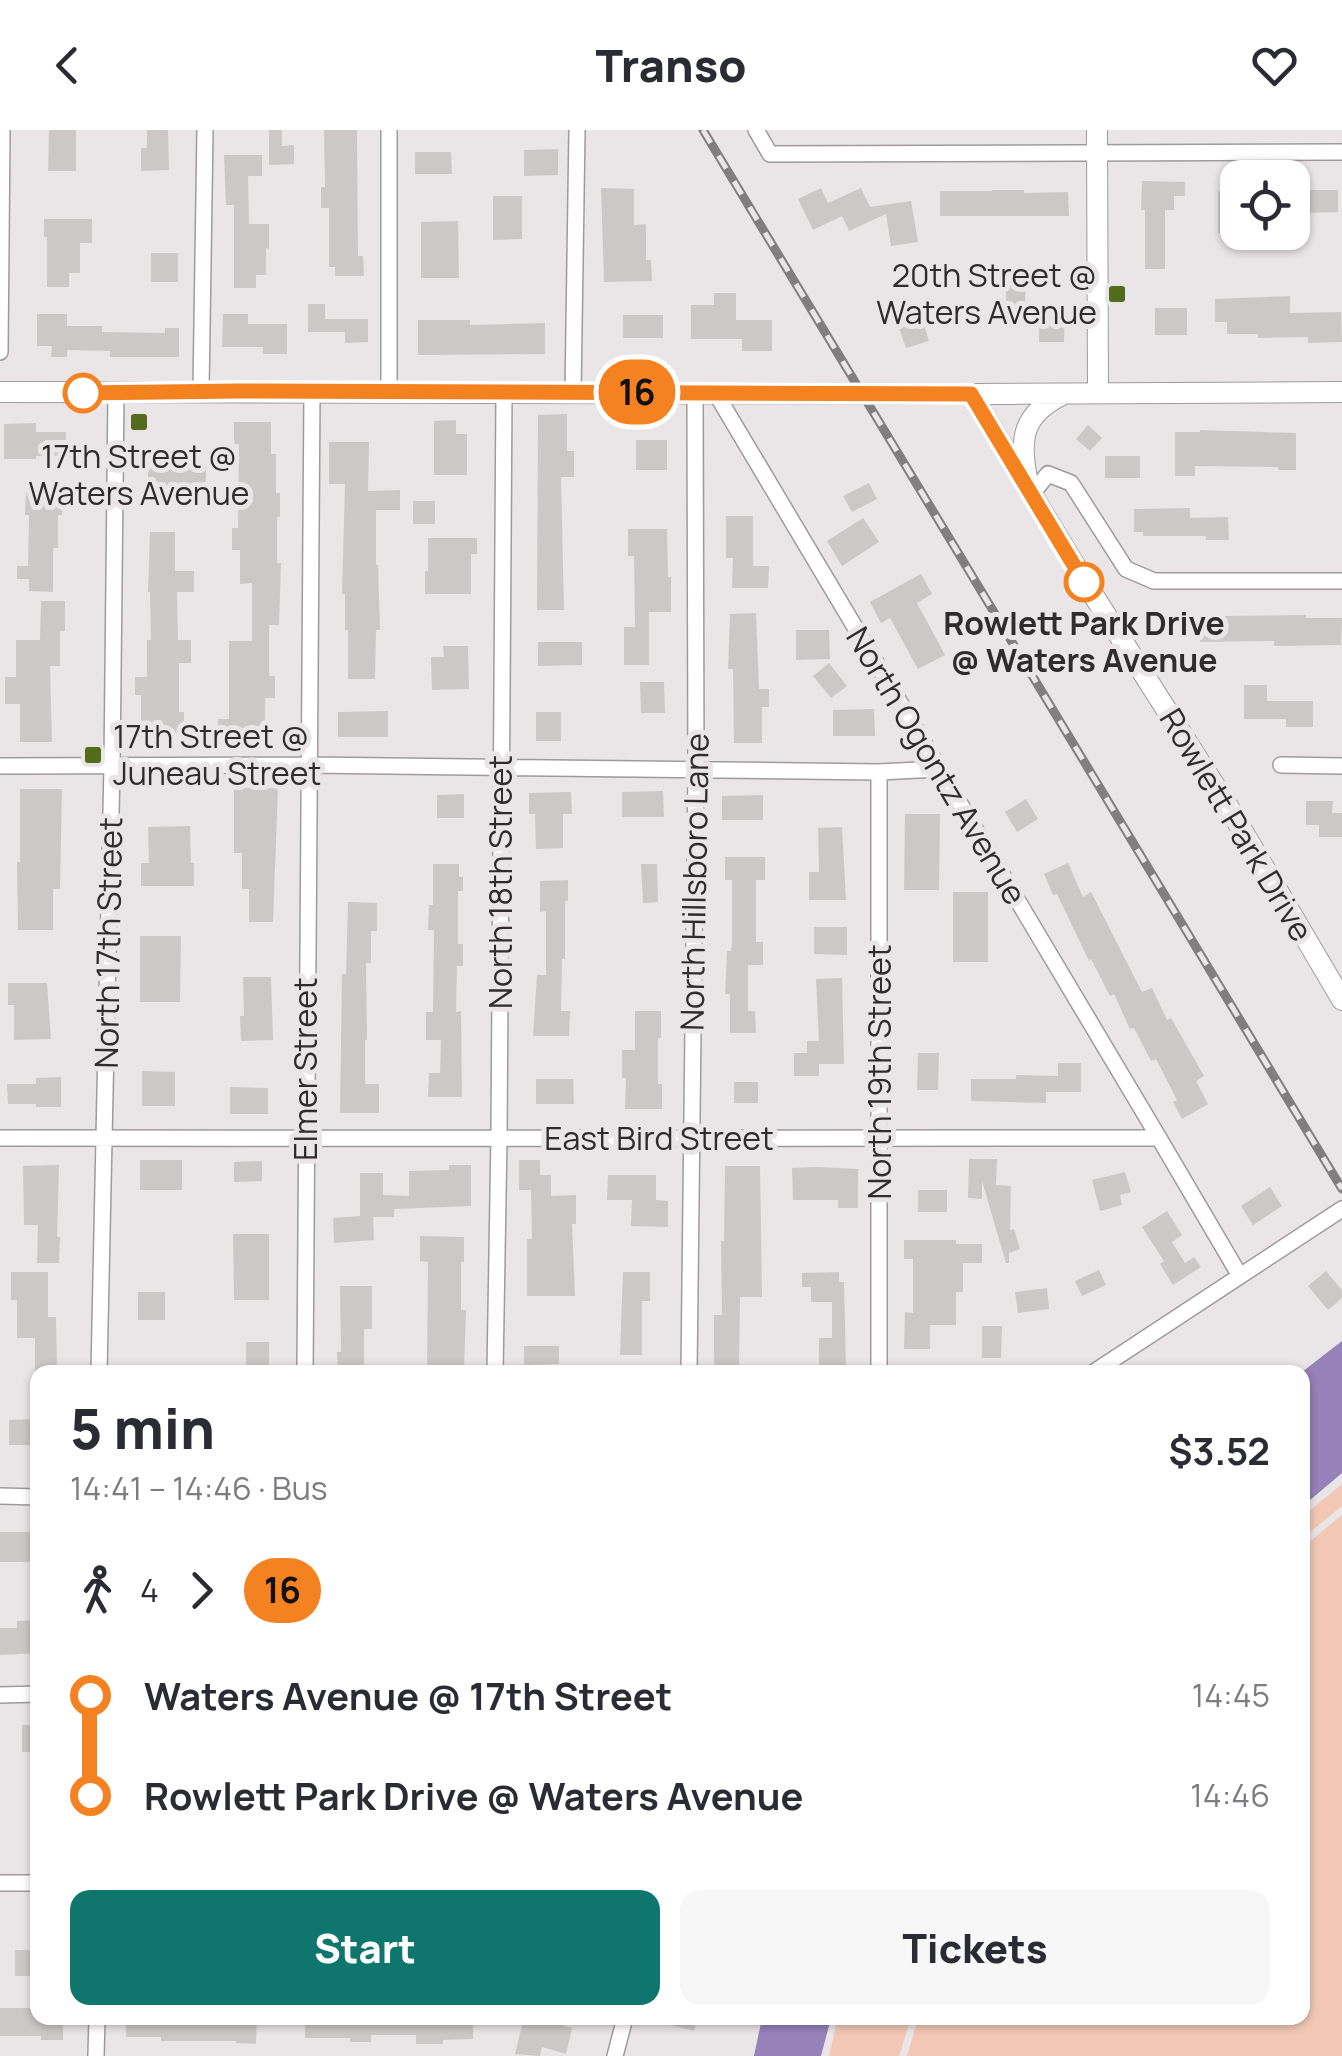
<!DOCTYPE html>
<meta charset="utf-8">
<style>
body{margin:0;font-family:Manrope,sans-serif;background:#f7f7f7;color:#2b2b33;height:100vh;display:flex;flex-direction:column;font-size:38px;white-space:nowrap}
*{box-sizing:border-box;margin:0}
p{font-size:32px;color:#7c7c81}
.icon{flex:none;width:55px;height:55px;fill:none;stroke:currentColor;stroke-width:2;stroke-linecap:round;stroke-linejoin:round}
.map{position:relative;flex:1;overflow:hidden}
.details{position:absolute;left:30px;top:1235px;width:1280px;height:660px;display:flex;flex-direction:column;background:#fff;border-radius:20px;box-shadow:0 2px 8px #0004}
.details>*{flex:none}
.badge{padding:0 20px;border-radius:32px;font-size:35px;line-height:65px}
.fabs{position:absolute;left:1220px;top:30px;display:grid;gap:20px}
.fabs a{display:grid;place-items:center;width:90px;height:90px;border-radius:20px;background:#fff;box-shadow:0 2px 8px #0004;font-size:50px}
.map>.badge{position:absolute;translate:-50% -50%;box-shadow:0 0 0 5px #fff}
.legs{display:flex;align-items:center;gap:15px;height:110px;padding:0 40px;font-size:32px}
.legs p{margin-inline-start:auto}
.summary{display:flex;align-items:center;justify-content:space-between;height:170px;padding:0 40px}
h1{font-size:55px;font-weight:800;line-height:75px}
.button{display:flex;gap:20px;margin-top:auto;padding:20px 40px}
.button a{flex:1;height:115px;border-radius:20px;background:#0f766e;color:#fff;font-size:40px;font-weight:800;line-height:115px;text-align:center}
.button a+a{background:#f7f7f7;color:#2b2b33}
ul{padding:0 40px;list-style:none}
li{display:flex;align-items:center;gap:35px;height:100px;font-size:38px}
li i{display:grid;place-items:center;width:15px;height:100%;margin:0 12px;background:currentColor}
li i::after{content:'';width:25px;height:25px;margin:-12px;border:8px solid;border-radius:50%;background:#fff}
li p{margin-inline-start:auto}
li:first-child i{background:linear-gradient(#0000 50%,currentColor 0)}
li:last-child i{background:linear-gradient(currentColor 50%,#0000 0)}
header{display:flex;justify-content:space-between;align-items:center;height:130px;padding:0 40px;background:#fff;font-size:45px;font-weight:800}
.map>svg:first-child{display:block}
.green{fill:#f2c8b4}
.water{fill:#9681b8}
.building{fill:#cdc8c8}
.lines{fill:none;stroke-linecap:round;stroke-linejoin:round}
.minor-casing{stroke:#9f9b9c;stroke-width:18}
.tertiary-casing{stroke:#9f9b9c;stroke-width:22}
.minor{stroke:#fff;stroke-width:15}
.tertiary{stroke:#fff;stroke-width:20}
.rail-casing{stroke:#827e80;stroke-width:9}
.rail{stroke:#eae5e7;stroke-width:5;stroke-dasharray:15;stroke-linecap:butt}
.line-1-casing{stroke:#fff;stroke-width:22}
.line-1{stroke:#f58220;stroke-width:15}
.poi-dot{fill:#526b1c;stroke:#eae5e7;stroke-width:4}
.stop-1-dot{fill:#fff;stroke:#f58220;stroke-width:5}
.labels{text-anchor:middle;stroke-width:10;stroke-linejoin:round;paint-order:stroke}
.poi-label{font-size:32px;fill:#2e2c2d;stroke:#eae5e7;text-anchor:end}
.stop-label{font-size:32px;font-weight:bold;fill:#2e2c2d;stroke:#eae5e7}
.street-label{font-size:32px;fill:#2e2c2d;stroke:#eae5e7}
</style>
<header><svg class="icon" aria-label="back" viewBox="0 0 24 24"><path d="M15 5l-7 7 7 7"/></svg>Transo<svg class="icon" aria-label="heart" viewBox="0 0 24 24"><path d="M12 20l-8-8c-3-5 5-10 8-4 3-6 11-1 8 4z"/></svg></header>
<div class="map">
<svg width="1342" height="1926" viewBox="0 0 1342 1926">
<rect width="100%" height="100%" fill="#eae5e7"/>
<!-- green -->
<path class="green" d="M1342,1354V1376L1303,1408V1386Z
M1342,1385V1926H907L918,1888H1302L1303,1417Z
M838,1888H911L899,1926H829Z"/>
<!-- water -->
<path class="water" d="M1342,1211V1343L1303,1376L1302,1242Z
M762,1888H831L821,1926H754Z"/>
<!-- building -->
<path class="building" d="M49,0H76V41H48Z
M147,0H168L169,40L141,41V18H147Z
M269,0H282V16L294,15V34L269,35Z
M324,0H357L358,126H363L364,146H335V137H329V78H321V57H325Z
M558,19V45L524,46V20Z
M415,22H451L452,44H415Z
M224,25H262V46H248L249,94H269V119L266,118V145H256V158H234V75H226Z
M1142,51L1185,52V66H1174V80H1165V139H1145V80H1141Z
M601,58L634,59V95L646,94V130H651L652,151L604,152Z
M821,58L828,73L861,58L870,77L911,71L918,112L891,116L886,84L849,101L842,86L813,100L798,69Z
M992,60H1024V63L1068,62L1069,86H940V61H992Z
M1302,60H1338V82L1303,83Z
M1218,61H1238V103H1218Z
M493,66H522V109L493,110Z
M44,89H92V113H80V143H69V157H47V107H44Z
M458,91L459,148H421V92Z
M151,123H178V152H151Z
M1006,138H1026L1025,178H1006Z
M714,163H736V190H772V221H742V209H691V175H714Z
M1290,166V183L1341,182L1342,212L1308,213V207L1258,208V204H1227V192H1215V169Z
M308,174H325V189H368V212L345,213V202H308Z
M1155,178H1187V205H1155Z
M1039,179L1065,180L1064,212H1039Z
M920,182L929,211L906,218L896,189Z
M37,184H67V196H102V202L165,203V198H179V227H110V221L67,220V227H51L52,216H37Z
M223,184H248V194H287V224H263V217H222Z
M623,185H663V208H623Z
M418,190H470V195L545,193V224L418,225Z
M567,284V321H574V347H561L564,480H537L538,285Z
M456,290V304H467V345H434V291Z
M234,292H271V324H276V363H280V387H277V433H281L279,495H269V546H275V568H265V608H217L218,589H229V511H252V453L240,454V420H232V398H238L239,314H234Z
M36,293V302H66V326H36V329H4V294Z
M1088,295L1102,308L1090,321L1076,309Z
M1200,300L1296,303V340H1278V337L1195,336V346H1175V302H1200Z
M636,310H667V340H636Z
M329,312H369L368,361L400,360V380H376V435H378L380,500H376L375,549H348V500H345V464H342L345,354H329Z
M148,324H195V336H206V360L148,359Z
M1105,326H1140V348H1105Z
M869,353L877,369L852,382L843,366Z
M26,362L63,363L62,385H58V418H53V462L29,461V449H17V436H28L29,385H25Z
M413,371H435V394H413Z
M1190,378V388L1228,387L1229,410H1206V406H1143V402H1134V379Z
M726,386H753V436H769L768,458H732L733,428H726Z
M863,388L879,412L842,436L827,411Z
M628,399H667L668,447H671V482H649V535H624V497H635L634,426H628Z
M150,402H175V441H194V462H177L178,510H191V533H179V582H184V603L141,604V565H135V547H147V510H151L150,462H148Z
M428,408H477V424H471V464H425V441H428Z
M921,444L932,464L917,473L945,525L918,539L890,488L881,493L870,472Z
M41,471H65V501H60V536H50L52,612H20V574H5V547H16V510H40Z
M756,483L759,559H769V577H762V613H734L733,539H728L730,484Z
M1222,485V486L1306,485V488H1342L1341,515L1274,516V511L1200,512L1199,486Z
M796,500H829L830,529L796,530Z
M538,512H582V535L538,536Z
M443,516H468L469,559L432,560L431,527H444Z
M829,533L847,556L831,568L813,546Z
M640,552H664L665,583H641Z
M1244,555H1267V571H1313V597H1286V589H1244Z
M874,579L875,606H833V580Z
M388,581V607H338V582Z
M536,582H561V611H536Z
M234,658H278L273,792H249V759H242V723H234Z
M20,659H62L60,759H53V800H18L17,732H20Z
M663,661L664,687H622V662Z
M571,662L572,684H563V718L536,719L535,684H529V663Z
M464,664V688H437V665Z
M763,665V690H722V666Z
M1026,669L1038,689L1017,702L1005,682Z
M1306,671H1333L1332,683H1342V707H1319V695H1306Z
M905,684H940L939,760H904Z
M190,696L191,733H194V756H141V733H149L148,697Z
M842,697L846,770H809V742H819L818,698Z
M725,727H765V750H756V812H763V835H748V881H755L756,903H730V864H725L726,844L727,821H731L732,812V750H725Z
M1068,733L1083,767L1091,762L1142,862L1152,858L1167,890L1171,888L1204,946L1196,951L1208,974L1182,989L1173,972L1177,970L1156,929L1151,931L1134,898L1130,899L1114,864L1110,866L1091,829L1089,831L1057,764L1053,765L1044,744Z
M433,734H459V747H463V761H458V814H463V836H457L456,882L461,881L462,967H428L429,943H440L441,910H426V882H433L434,800H428L429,775H433Z
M641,734H657L658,772L643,773Z
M568,750V771H565V829H562L561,881H570L569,906H533L537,845H546V781L540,782V751Z
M953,762H988V832H953Z
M348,772L377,773V801H371V833H366L367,910H365V954H379V983H340L342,844H346Z
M814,797H847V825L814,824Z
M140,806H181L180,872H140Z
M243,847H271L273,910L241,911L240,886H244Z
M842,848L844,934H819V946H794V923H807V911H819L816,849Z
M8,853H47L51,909L14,910V875H8Z
M635,881H661V908H658V954H662V979H625L626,948H622V920H635Z
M918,923H939L938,960H917Z
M1058,933H1081V962H1046V973L971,971V949H1016V945L1058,946Z
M142,941L175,942V976H142Z
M61,947V977H36V974H8L7,954H36V948Z
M536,949H573L574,974H536Z
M734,952H758V973H734Z
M230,957L268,958V984H230Z
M969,1029H997L996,1055L1011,1056L1010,1100L1014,1099L1020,1119L1009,1123V1133H1006L982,1051V1069L968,1068Z
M140,1030H182V1060H140Z
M519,1030H540V1045H551V1066L576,1065V1094H572L575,1166H527V1109H532L531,1060H519Z
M262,1031V1051L234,1052V1032Z
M59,1035L57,1107H60L59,1133H37L38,1095H24L23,1036Z
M449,1035H471V1076L394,1079V1087H373L374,1110L334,1113L333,1088L360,1086V1043H383V1065L409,1066V1041L449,1040Z
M725,1036H760L762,1167H740L739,1238H714V1185H722L721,1111H724Z
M816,1037L858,1039V1078H838V1070H793L792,1038Z
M1125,1042L1131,1062L1120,1065L1122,1075L1100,1081L1092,1050Z
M608,1045H656V1070L668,1071V1097L631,1096L632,1070H607Z
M1270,1057L1282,1076L1253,1095L1241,1076Z
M918,1060H947V1082H918Z
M1167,1081L1182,1105L1172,1112L1185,1133L1194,1127L1201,1137L1173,1155L1160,1134L1164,1131L1142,1097Z
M233,1104H269V1170H234Z
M420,1106L464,1107V1132H461V1180H466L464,1242H427L428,1132L420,1131Z
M904,1110H956V1114H982V1133H963V1162H956V1195H930V1219H904L905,1182L913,1183V1129H904Z
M1099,1140L1106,1155L1082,1166L1075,1151Z
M1326,1141L1342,1160V1168L1328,1180L1308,1156Z
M11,1142H48V1187H56L57,1242H35V1208H17V1170H11Z
M623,1142H650V1171H642V1225H620Z
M839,1142V1152H844L846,1236H819V1208H832V1172H811V1157H802V1143Z
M340,1156H372V1199H364V1242H338L337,1222H341Z
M1047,1158L1049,1179L1018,1183L1015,1162Z
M138,1162H165V1190H138Z
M982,1196H1002L1001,1228H982Z
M246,1212H269V1242H246Z
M524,1216H559V1234L524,1235Z
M38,1289V1315H9V1290Z
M0,1402H38V1432H0Z
M38,1490V1523L0,1525V1498H17V1491Z
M22,1595H38V1622H22Z
M15,1820H38V1846H15Z
M0,1878H38V1888H63V1910H41V1906H0Z
M126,1888H257L256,1914L236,1913V1911H161V1907H126Z
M305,1888H473V1909L443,1910V1914H416V1905H371V1912H350V1908H305Z
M524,1888H562L560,1895L572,1898L566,1924L542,1917L540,1926L515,1924Z
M659,1888H698L694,1901L658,1892Z"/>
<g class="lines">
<!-- minor casing -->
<g class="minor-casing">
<path id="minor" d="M389,0V262
M756,0L770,24L1342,22
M0,222L2,0
M201,261L205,0
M715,262L1159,1008
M573,263L577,0
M1031,365L1048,344L1071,353L1126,439L1154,451H1342
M1281,635L1342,636
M0,636L309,635L879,642L938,639
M0,1008C386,1008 773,1009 1159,1008L1240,1146
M99,1242L112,636L116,263
M305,1242L312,261
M495,1242L499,1007L504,262
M689,1242L696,640L695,262
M879,1242V642
M1094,1242L1342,1079
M0,1366L38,1367
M0,1565L38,1564
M0,1753H38
M96,1926L97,1888
M615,1926L625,1888"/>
</g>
<!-- tertiary casing -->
<g class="tertiary-casing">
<path id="tertiary" d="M1097,0L1098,263
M0,262L971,264L1342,262
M971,264L1085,452L1229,678L1342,870
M1027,348C1019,308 1023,284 1062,265"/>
</g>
<!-- minor -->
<use href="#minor" class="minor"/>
<!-- tertiary -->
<use href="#tertiary" class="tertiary"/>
<!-- rail casing -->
<g class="rail-casing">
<path id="rail" d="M703,0L1342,1059"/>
</g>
<!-- rail -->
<use href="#rail" class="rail"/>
</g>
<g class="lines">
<!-- line-1 casing -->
<g class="line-1-casing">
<path id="line-1" d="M83,263L238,261L971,264L1084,452"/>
</g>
<!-- line-1 -->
<use href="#line-1" class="line-1"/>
</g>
<!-- markers -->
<g class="poi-dot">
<rect x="1107" y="154" width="20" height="20" rx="5"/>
<rect x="129" y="282" width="20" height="20" rx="5"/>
<rect x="83" y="615" width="20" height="20" rx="5"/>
</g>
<g class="stop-1-dot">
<circle cx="83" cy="263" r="18"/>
<circle cx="1084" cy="452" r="18"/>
</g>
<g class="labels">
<!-- poi labels -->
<g class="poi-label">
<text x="1097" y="157">20th Street @<tspan x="1097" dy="37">Waters Avenue</tspan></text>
<text x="139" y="338" text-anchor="middle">17th Street @<tspan x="139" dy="37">Waters Avenue</tspan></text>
<text x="113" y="618" text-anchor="start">17th Street @<tspan x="113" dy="37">Juneau Street</tspan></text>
</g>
<!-- stop labels -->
<g class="stop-label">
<text x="1084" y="505">Rowlett Park Drive<tspan x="1084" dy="37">@ Waters Avenue</tspan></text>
</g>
<!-- street labels -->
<g class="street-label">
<text transform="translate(936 636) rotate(59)" y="11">North Ogontz Avenue</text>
<text transform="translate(1236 695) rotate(59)" y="11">Rowlett Park Drive</text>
<text transform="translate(501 752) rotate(-90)" y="11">North 18th Street</text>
<text transform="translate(695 752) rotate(-89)" y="11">North Hillsboro Lane</text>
<text transform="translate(109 813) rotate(-89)" y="11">North 17th Street</text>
<text transform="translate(306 939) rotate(-90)" y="11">Elmer Street</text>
<text transform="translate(880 942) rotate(-90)" y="11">North 19th Street</text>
<text x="659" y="1020">East Bird Street</text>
</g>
</g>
</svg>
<div class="fabs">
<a><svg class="icon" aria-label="locate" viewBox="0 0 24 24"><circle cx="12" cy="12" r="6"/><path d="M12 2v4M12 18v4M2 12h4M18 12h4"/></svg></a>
</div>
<b class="badge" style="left:637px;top:262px;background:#f58220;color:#111">16</b>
<section class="details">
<div class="summary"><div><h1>5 min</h1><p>14:41 – 14:46 · Bus</p></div><b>$3.52</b></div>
<div class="legs"><svg class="icon" aria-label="walk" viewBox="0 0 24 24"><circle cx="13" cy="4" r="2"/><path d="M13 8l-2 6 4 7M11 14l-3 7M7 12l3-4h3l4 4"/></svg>4<svg class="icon" aria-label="forward" viewBox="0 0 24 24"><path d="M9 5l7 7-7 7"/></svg><b class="badge" style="background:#f58220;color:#111">16</b></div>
<ul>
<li><i style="color:#f58220"></i><b>Waters Avenue @ 17th Street</b><p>14:45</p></li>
<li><i style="color:#f58220"></i><b>Rowlett Park Drive @ Waters Avenue</b><p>14:46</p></li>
</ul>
<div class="button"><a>Start</a><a>Tickets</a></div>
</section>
</div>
